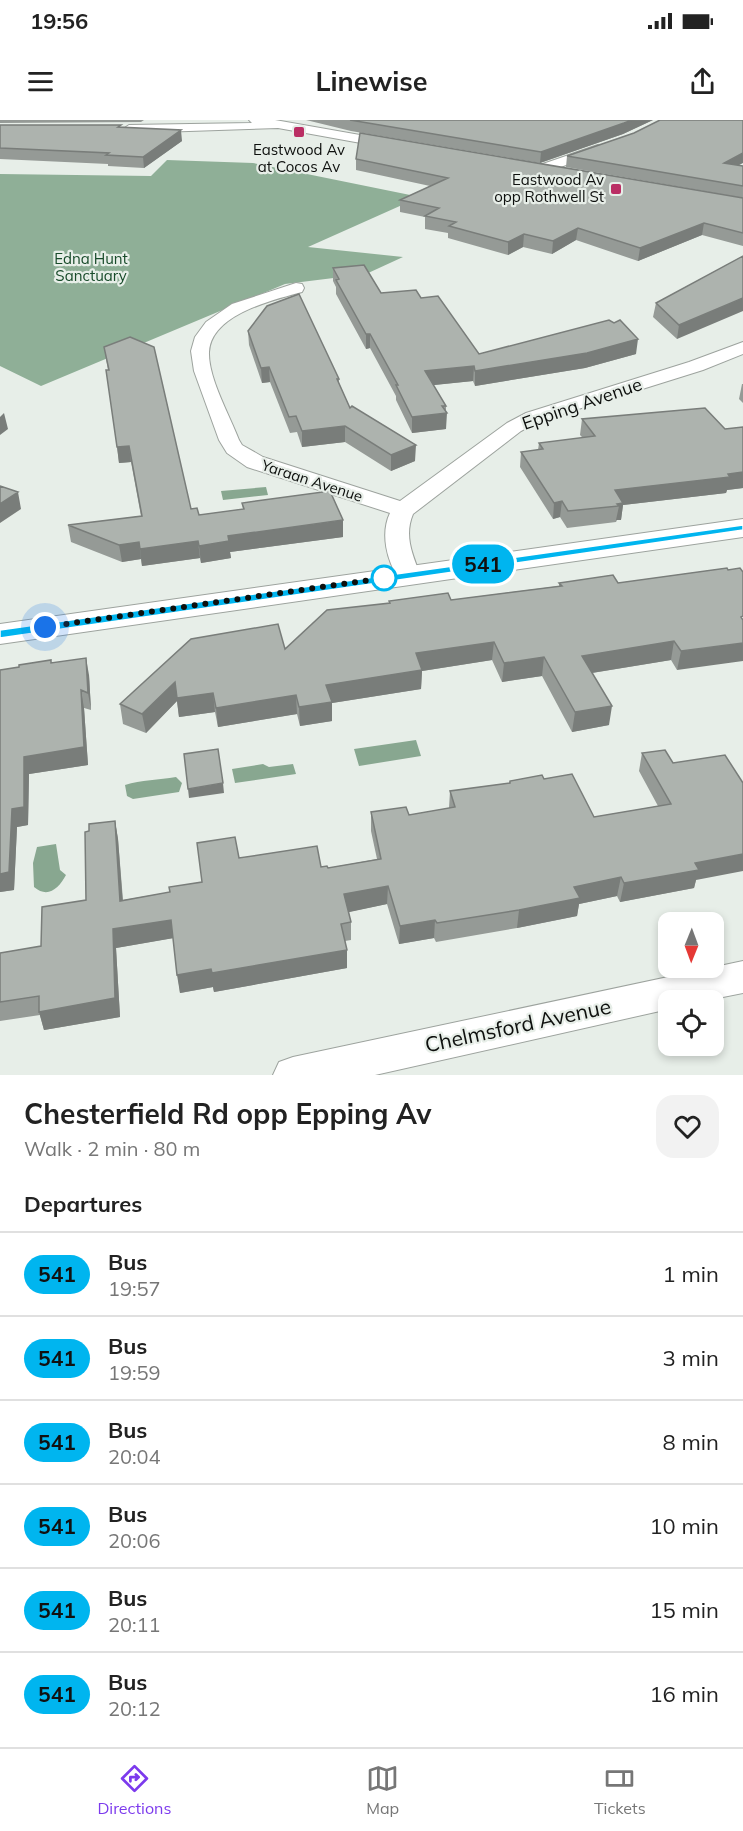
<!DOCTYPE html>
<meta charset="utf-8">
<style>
body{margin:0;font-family:Mulish,sans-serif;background:#f2f2f2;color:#222;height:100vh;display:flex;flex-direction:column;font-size:22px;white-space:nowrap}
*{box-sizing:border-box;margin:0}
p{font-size:20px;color:#767676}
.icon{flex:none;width:33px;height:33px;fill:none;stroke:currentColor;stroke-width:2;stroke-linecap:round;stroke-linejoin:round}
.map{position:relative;height:955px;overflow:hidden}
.panel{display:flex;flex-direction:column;background:#fff;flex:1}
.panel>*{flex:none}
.badge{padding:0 12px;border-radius:20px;font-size:21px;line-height:39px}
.needle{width:39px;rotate:181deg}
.controls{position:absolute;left:658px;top:792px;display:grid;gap:12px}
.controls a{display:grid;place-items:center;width:66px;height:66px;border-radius:12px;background:#fff;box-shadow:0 3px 9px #0003;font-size:30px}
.you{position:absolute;width:30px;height:30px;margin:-15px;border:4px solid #fff;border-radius:50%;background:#1a73e8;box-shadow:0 0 0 9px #1a73e833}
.map>.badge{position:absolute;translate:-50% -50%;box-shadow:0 0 0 3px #fff}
h2{padding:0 24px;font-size:22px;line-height:54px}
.round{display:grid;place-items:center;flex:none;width:63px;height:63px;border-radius:18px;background:#f2f2f2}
.headline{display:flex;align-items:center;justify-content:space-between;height:102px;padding:0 24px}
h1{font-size:28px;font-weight:700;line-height:45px}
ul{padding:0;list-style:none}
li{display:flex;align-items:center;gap:18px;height:84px;padding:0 24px;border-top:2px solid #e0e0e0}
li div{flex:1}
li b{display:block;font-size:22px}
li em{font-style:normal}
li .badge{min-width:66px;font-weight:700;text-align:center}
.status{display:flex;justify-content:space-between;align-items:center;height:42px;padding:0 30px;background:#fff;direction:ltr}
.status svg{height:16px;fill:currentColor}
header{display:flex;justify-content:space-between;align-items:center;height:78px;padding:0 24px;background:#fff;font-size:27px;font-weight:700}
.menu{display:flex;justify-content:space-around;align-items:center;height:84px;border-top:2px solid #e0e0e0;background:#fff;font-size:16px;color:#767676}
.menu a{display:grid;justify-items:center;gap:3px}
.menu .on{color:#7c3aed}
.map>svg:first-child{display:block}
.forest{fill:#8faf97}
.water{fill:#88a790}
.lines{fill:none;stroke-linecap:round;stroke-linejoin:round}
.minor-casing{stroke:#9da39e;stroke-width:2}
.tertiary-casing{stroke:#9da39e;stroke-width:2}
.minor{fill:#fff;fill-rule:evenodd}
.tertiary{fill:#fff;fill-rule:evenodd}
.wall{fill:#959a96}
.shaded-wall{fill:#797d7a}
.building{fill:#adb3ae;stroke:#797d7a;stroke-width:1.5}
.line{fill:#00b5ef;stroke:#fff;stroke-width:1.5}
.walk{stroke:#0e100e;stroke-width:6;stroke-dasharray:0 10.8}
.poi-dot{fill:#ba2e64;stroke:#e7eee8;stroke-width:2}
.stop-dot{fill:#fff;stroke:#00b5ef;stroke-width:3}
.labels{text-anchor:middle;stroke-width:4.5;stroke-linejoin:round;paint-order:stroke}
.far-poi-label{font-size:15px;fill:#0e100e;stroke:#e7eee8}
.far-park-label{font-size:15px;fill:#184b2a;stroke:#e7eee8}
.far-street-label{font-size:15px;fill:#0e100e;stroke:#e7eee8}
.street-label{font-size:18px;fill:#0e100e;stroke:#e7eee8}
.near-street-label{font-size:21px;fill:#0e100e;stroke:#e7eee8}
</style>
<div class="status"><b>19:56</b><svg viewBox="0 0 49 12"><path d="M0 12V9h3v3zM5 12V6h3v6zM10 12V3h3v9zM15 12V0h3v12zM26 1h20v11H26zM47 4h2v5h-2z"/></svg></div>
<header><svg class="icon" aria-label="menu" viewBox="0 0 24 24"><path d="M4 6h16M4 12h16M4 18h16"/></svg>Linewise<svg class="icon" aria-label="share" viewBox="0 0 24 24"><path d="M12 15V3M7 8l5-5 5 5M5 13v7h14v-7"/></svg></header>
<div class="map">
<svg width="743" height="955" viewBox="0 0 743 955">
<rect width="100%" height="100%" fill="#e7eee8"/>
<!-- forest -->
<path class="forest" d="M167,40L253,43L420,77L308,127L403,137L366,154L285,164L41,266L0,246V54L151,56Z"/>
<!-- water -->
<path class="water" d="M266,367L268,375L223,380L221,371Z
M416,620L421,636L359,646L354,629Z
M263,644L269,647L293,644L296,654L235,663L232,649Z
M176,657L182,663L179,672L133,679L127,676L125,665C141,660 159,660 176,657Z
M56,724L60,750L66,755C59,768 48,779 34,767L33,743L37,727Z"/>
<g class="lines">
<!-- minor casing -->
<g class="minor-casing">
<path id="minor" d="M249,0H275L394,21L400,25L394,29L278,8L129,13L123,9L129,5L252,3Z
M598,25L604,29L602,32L544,53L539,54L532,50L534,47Z
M296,163L302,164L304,168L302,172C273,180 211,194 209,232C208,258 230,296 239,320L242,325L263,337L400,381L507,303L526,293L689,242L743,222V234L703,250L540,301L521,311L413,394C404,415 412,434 420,454L417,459L408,461L399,459C387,441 380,414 390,393L247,347L227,333L219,320L194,251L191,231L195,217L206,202L232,184Z
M743,841V873L708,880H669V889L375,955H273L279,942L293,937Z"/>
</g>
<!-- tertiary casing -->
<g class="tertiary-casing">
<path id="tertiary" d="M743,399V417L0,524V504Z"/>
</g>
<!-- minor -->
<use href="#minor" class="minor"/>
<!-- tertiary -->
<use href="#tertiary" class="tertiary"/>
</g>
<!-- wall -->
<path class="wall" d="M0,0H144L141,2L0,3Z
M306,0H653L623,14L540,43L351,11Z
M0,5L122,7L182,21L144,48L108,46V44L0,39Z
M634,13L743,46V78L566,47L567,36Z
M356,39L743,78V126L702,115L638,141L576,120L552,134L523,127L508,135L448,118V113L425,109V97L400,92V80L430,66L356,50Z
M743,136L677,219L653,197L656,183Z
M333,148L381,173L421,178L479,234H636L585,248L475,266L473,261L433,265L446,286V309L412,313L396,280V276L370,228L366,229L336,174V167L333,161Z
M248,211L339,259V263L350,288L415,341L391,351L345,322L302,327L297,312L290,313L270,262L262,263L249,225Z
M104,227L191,389L199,395L243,389L242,383L343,417L230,432L231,438L201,443L200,438L142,446L141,439L122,442L71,422L68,405L141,396L131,342L119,343L108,250Z
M742,264H743V283L739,279Z
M582,299L725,309L743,307V368L727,370L726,373L623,385L621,400H617L616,402L567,408L560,397L553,399L520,347L521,332L538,330L539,323L583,318L580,315Z
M727,448L677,550L671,540L592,553L609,605L572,612L542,556L502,562L492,540L422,551L421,569L332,583V601L300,606L297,594L218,607L215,592L179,597L177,581L146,613L123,604L120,584L285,529L389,484V481L451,480L559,466V463H618Z
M51,543L89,555L91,590L84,588L88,645L29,654L28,705L17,707L14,770L0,772V550Z
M665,630L696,760L694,768L620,782L617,776L579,784L577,796L517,808L436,822L434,818L399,824L387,784L348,792L351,802V820L345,821L347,830V848L214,872L213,867L180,873L173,818L116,828L120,897L44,910L40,895L0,901V833L41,826L86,780L89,711L115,701L118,719L123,780L170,772L202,762L239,738L328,748L377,739L371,711V692L409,695L449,688L450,671L509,663L510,661L544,659L594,697L658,686L639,651L642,633Z"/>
<!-- shaded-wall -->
<path class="shaded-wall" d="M632,0H653L623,14L540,43L541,32Z
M181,10L182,21L144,48L143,37Z
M743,33V43L722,54L724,43Z
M704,103L702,115L638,141L640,128Z
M578,108L576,120L552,134L553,121Z
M524,114L523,127L508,135V122Z
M743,178V191L677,219L679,205Z
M366,214H370V228L366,229Z
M638,219L636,234L585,248L475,266V251Z
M474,246L473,261L425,266V251Z
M269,247L270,262L262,263L261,248Z
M4,293L8,309L0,315V297Z
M447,293L446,309L412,313V297Z
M345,306V322L302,327V311Z
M416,325L415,341L391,351V335Z
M129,326L131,342L119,343L117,327Z
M743,352V368L727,370L726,373L623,385L621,400H616L619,386H613L615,370Z
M18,372L21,389L0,403V384Z
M562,381L560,397L553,399L554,383Z
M343,400V417L230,432L231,438L201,443L199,426L228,416Z
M198,421L200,438L142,446L140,429Z
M139,422L141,439L122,442L119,425Z
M674,521L671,540L579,555L582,536Z
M494,522L492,540L422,551L421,569L332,583V601L300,606L299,587L326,565L416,533Z
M743,523V541L677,550L681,531Z
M544,537L542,556L502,562L504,543Z
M86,538L89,555L91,590L88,573Z
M175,562L213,573L215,592L179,597L177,581L146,613L142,594Z
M81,570L84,588L88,645L29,654L28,705L17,707L14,770L0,772V754L12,689L24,637Z
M296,575L297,594L218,607L216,588Z
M612,586L609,605L572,612L575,592Z
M223,663L224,673L189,678L188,669Z
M115,701L118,719L124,799L120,781Z
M743,734V751L696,760L694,768L620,782L624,763L699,742Z
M621,757L617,776L579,784L577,796L517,808L519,790L574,767Z
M388,766L387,784L345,793L344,774Z
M171,800L174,818L116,828L120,897L44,910L39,892L113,809Z
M435,800L434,818L399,824L400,806Z
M347,830V848L214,872L213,867L180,873L177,855L211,849Z"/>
<!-- building -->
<path class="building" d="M350,0H632L624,3L541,32Z
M660,0H743V33L724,43L743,46V66L567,36L634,13Z
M0,5H121L118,7L181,10L143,37L106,35L109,33L0,28Z
M360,13L743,78V113L704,103L640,128L578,108L553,121L524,114L508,122L449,106L456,102L425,96L439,88L400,80L448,58L356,39Z
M743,136V178L679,205L656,183Z
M364,145L381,173L416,170L421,178L438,176L479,234L609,200L614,203L620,200L638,219L587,233L475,251L474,246L425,251L446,286H442L447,293L412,297L396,265H398L370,214H366L336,160L339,159L333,148Z
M299,174L339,259H337L350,288L352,286L416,325L391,335L345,306L302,311L296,296L289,297L269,247L261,248L248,211L267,186Z
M130,217L154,227L191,389L197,388L199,395L244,389L242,383L330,371L343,400L228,416L229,421L199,426L198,421L140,429L139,422L119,425L68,405L142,396L129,326L117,327L106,250H109L104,227Z
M705,288L725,309L743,307V352L728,354L730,357L615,370L623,383L617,384L619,386L568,391L562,381L554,383L521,332L543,329L539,323L595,316L582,299Z
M0,366L18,372L0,384Z
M727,448L728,450L740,448L743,452V496L741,497L743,500V523L681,531L674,521L582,536L612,586L575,592L544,537L504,543L494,522L416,533L422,550L326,565L332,582L299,587L296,575L216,588L213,573L177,578L175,562L142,594L120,584L191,519L278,504L285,529L327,490L390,483L389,481L448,473L451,480L562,466L559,463L613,455L618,463Z
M86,538L88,573L81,570L84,627L24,637V687L12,689L9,752L0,754V550L19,547V545L51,540V543Z
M218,629L223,663L188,669L184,634Z
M665,630L673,643L725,635L743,663V734L695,743L699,750L624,763L621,757L574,767L580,778L519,790L437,803L435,800L400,806L388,766L344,774L351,802L341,804L347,830L212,853L211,849L177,855L171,800L113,809L115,878L39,892V876L0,882V833L41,826L42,787L86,780L85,712L89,711V704L115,701L120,781L170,772L169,767L202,762L197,723L235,717L239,738L317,726L321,747L327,746L328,748L381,739L371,692L406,687L409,695L455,687L450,671L510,663V661L542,655L544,659L572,654L594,697L671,684L642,633Z"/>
<!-- line -->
<path class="line" d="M743,405V410L0,518V510Z"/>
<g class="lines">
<!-- walk -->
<path class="walk" d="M45,507L384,458"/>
</g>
<!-- markers -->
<g class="poi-dot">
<rect x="293" y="6" width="12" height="12" rx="3"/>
<rect x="610" y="63" width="12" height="12" rx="3"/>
</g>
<circle class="stop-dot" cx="384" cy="458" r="12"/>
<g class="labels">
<!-- far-poi labels -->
<g class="far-poi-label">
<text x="299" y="35">Eastwood Av<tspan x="299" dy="17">at Cocos Av</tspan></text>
<text x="604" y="65" text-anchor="end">Eastwood Av<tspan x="604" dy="17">opp Rothwell St</tspan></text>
</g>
<!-- far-park labels -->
<g class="far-park-label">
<text x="91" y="144">Edna Hunt<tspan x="91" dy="17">Sanctuary</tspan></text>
</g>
<!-- far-street labels -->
<g class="far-street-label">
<text transform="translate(312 361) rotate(18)" y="5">Yaraan Avenue</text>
</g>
<!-- street labels -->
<g class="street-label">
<text transform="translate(582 284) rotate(-19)" y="6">Epping Avenue</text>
</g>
<!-- near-street labels -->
<g class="near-street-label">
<text transform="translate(518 906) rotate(-12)" y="7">Chelmsford Avenue</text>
</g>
</g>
</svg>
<div class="controls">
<a><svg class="needle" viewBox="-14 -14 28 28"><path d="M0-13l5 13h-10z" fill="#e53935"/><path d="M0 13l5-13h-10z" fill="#767676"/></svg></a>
<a><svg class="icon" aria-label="locate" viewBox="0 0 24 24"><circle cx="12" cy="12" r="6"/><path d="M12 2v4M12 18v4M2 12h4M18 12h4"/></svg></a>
</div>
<div class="you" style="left:45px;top:507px"></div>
<b class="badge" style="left:483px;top:444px;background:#00b5ef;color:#111">541</b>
</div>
<section class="panel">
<div class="headline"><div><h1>Chesterfield Rd opp Epping Av</h1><p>Walk · 2 min · 80 m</p></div><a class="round"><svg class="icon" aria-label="heart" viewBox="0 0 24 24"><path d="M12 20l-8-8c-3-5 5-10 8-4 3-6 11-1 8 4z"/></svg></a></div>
<h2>Departures</h2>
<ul>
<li><span class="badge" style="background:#00b5ef;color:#111">541</span><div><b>Bus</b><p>19:57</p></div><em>1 min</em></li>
<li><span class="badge" style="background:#00b5ef;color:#111">541</span><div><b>Bus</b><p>19:59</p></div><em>3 min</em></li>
<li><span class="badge" style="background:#00b5ef;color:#111">541</span><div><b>Bus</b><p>20:04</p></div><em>8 min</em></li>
<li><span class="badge" style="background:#00b5ef;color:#111">541</span><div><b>Bus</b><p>20:06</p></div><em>10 min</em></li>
<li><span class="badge" style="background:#00b5ef;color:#111">541</span><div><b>Bus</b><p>20:11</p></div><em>15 min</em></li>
<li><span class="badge" style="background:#00b5ef;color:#111">541</span><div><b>Bus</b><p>20:12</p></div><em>16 min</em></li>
</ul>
</section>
<nav class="menu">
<a class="on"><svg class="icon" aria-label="directions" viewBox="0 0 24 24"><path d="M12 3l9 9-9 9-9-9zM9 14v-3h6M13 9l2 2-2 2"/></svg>Directions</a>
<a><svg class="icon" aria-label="map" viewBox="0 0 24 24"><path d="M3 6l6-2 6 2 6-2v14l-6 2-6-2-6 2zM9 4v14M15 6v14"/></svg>Map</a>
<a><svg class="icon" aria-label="tickets" viewBox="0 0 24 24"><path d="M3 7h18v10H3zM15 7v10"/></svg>Tickets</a>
</nav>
